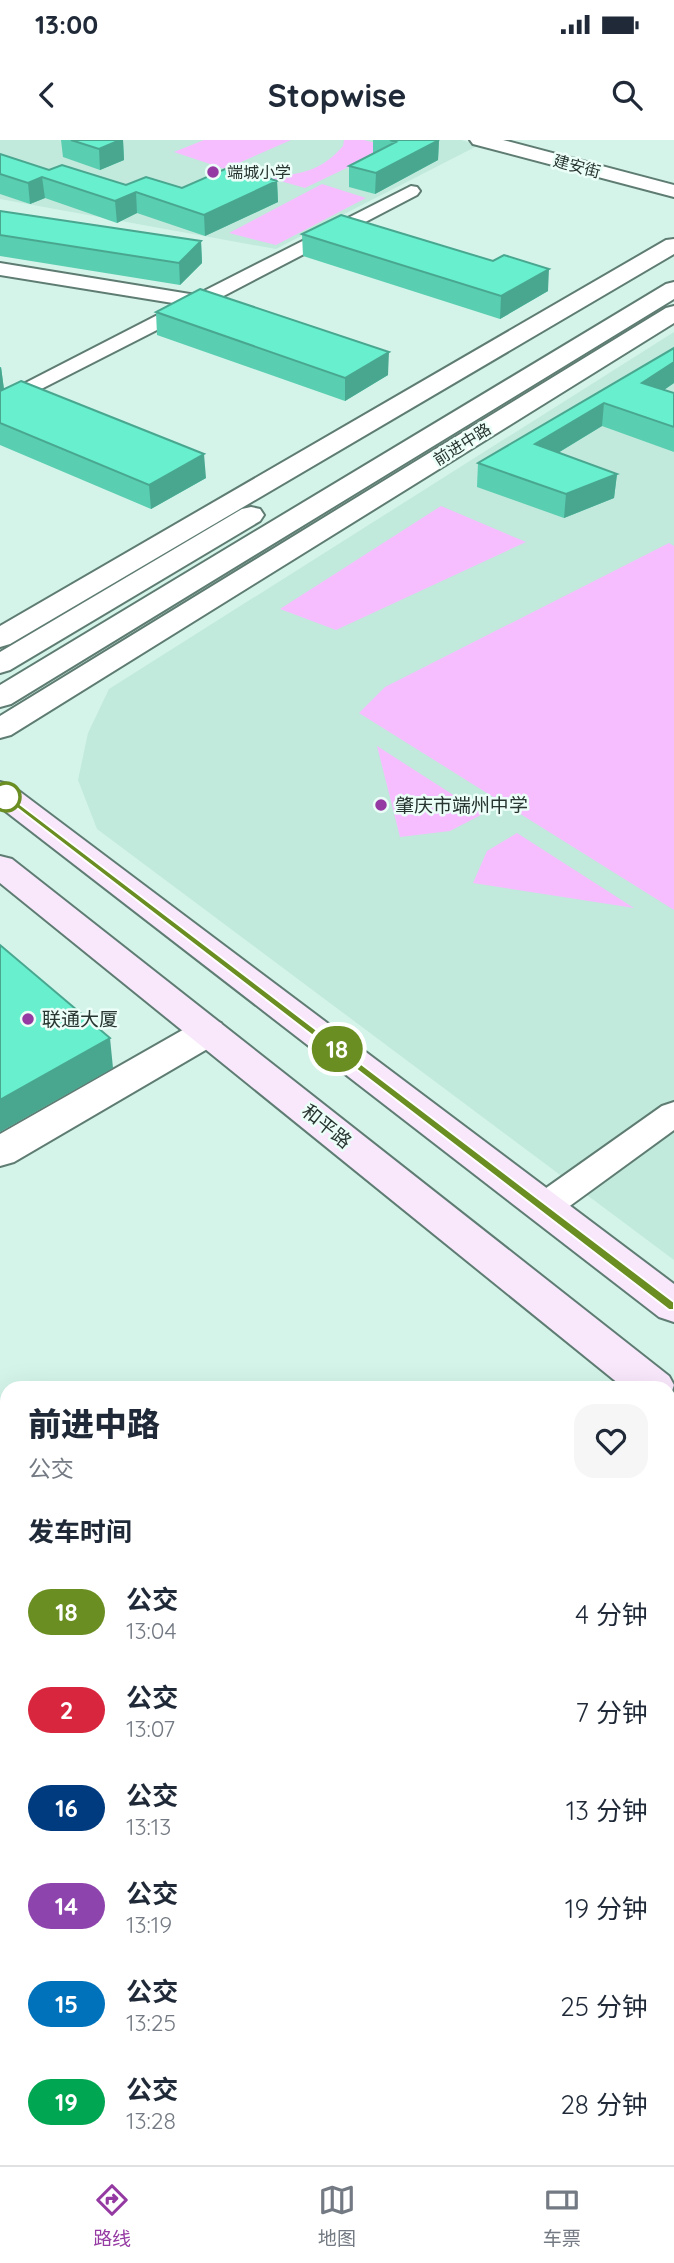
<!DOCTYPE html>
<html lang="zh">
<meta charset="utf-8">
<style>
body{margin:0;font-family:Quicksand,"Noto Sans SC",sans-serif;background:#f6f6f7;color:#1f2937;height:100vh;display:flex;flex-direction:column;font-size:26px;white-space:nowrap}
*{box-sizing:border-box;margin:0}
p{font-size:23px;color:#747a83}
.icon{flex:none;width:38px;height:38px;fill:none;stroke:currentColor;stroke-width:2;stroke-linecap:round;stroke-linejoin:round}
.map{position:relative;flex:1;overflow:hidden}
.drawer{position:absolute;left:0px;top:1241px;width:676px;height:786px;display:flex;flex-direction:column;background:#fff;border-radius:21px 21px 0 0;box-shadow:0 7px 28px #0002}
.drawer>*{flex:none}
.badge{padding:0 14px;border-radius:23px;font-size:24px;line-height:46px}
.map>.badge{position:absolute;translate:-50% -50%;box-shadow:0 0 0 4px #fff}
h2{padding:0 28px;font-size:26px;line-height:63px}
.round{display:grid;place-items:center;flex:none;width:74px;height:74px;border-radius:21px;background:#f6f6f7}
.headline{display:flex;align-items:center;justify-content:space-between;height:119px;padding:0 28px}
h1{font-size:33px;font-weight:800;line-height:52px}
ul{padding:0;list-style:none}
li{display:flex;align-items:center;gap:21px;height:98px;padding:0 28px}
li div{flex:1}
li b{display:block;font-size:26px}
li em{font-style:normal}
li .badge{min-width:77px;font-weight:700;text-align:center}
.status{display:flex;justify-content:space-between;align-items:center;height:49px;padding:0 35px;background:#fff;direction:ltr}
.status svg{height:19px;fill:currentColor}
header{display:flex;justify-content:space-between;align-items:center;height:91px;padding:0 28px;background:#fff;font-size:32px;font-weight:800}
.menu{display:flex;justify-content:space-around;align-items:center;height:98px;border-top:2px solid #e0e1e3;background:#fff;font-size:19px;color:#747a83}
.menu a{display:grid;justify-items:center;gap:4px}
.menu .on{color:#963aa3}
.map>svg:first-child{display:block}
.built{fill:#c1e9dc}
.green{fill:#f7beff}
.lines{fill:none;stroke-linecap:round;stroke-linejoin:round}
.service-casing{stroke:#5f7c73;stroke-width:4}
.minor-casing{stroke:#5f7c73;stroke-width:4}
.tertiary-casing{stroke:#5f7c73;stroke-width:4}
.secondary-casing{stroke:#5f7c73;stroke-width:4}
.service{fill:#fff;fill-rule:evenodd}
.minor{fill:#fff;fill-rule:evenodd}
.tertiary{fill:#fff;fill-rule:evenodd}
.secondary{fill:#f9e7fc;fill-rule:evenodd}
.wall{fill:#59ceb0}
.shaded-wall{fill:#49a790}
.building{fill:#68efcd;stroke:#49a790;stroke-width:2}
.line{fill:#6b8e23;stroke:#fff;stroke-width:2}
.poi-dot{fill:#963aa3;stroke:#ebfef8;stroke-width:2.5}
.stop-dot{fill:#fff;stroke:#6b8e23;stroke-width:3.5}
.labels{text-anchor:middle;stroke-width:5;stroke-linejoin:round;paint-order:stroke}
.far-street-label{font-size:16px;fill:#283531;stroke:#ebfef8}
.far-poi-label{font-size:16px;fill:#283531;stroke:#ebfef8;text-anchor:start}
.poi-label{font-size:19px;fill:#283531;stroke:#ebfef8;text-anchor:start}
.street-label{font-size:19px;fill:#283531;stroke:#ebfef8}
</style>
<div class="status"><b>13:00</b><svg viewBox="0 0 49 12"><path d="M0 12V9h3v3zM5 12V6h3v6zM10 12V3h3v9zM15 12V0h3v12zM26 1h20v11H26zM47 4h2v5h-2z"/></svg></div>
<header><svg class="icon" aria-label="back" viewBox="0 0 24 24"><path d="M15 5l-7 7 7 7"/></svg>Stopwise<svg class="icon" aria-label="search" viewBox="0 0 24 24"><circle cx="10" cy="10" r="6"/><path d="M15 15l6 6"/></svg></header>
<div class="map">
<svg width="674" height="2025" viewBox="0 0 674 2025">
<rect width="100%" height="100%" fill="#d4f4ea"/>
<!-- built -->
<path class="built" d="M0,0H461L479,5L276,109L0,59Z
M674,192V1120L97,689L78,640L88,593L109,549Z"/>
<!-- green -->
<path class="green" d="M204,0H291L225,29L174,12Z
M344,0H364L390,7L305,48L270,38C302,33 320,32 343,6Z
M322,44L366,58L276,105L229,93Z
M441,366L526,402L336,490L280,469Z
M669,403L674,406V770L359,573L385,547Z
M377,606L483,674L450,691L400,697Z
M517,693L634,768L473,743L487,711Z"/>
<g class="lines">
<!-- service casing -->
<g class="service-casing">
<path id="service" d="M411,46L417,47L420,51L417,55L214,161L212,166L202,167L0,270V256L179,164L0,135V123L196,155Z
M674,962V990L556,1076L544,1080L532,1076L527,1067L532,1058L662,966Z"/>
</g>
<!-- minor casing -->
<g class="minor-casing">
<path id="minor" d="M470,0H503L674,45V57L473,4Z
M674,99V114L10,504L0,507V486L666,100Z
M674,166V183L11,595L0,598V576L666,168Z
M208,880L221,883L226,892L221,901L14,1022L0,1026V994L195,883Z"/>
</g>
<!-- tertiary casing -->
<g class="tertiary-casing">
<path id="tertiary" d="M674,142V159L11,564L0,567V545L666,144Z
M251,367L260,369L264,375L260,381L10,530L0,533V512L242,369Z"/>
</g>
<!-- secondary casing -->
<g class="secondary-casing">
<path id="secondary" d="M0,642L11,645L674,1144V1182L659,1177L0,667Z
M0,716L12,719L669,1236L674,1245L669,1260L668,1248H624L0,743Z"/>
</g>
<!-- service -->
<use href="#service" class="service"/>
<!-- minor -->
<use href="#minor" class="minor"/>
<!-- tertiary -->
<use href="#tertiary" class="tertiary"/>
<!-- secondary -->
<use href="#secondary" class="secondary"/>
</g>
<!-- wall -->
<path class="wall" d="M61,0H123L124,20L100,30L63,17Z
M373,0H439L438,20L375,54L349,47V26L373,13Z
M0,14L49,30L126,45L182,48L277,41L278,62L205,96L137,73L117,83L45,58L30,64L0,54Z
M0,71L201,101L202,123L180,145L0,116Z
M302,94L548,151L500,179L303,116Z
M156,172L388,235L345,261L157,195Z
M674,208V243L664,250L674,253V312L602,286L558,313L617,334L614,358L564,378L477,347L478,323Z
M0,227H1L4,249L206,338L151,369L0,305Z"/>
<!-- shaded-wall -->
<path class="shaded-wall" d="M120,0H123L124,20L100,30L99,9Z
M439,0L438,20L375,54L376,33Z
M42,37L45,58L30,64L28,43Z
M277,41L278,62L205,96L204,75Z
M136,52L137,73L117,83L115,61Z
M201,101L202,123L180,145L179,123Z
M549,129L548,151L500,179L501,156Z
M389,212L388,235L345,261V238Z
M674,222V243L639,267L642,243Z
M1,227L4,250L0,252V228Z
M604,263L602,286L533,328L535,304Z
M204,314L206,338L151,369L149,345Z
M617,334L614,358L564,378L566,354Z
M110,898L113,928L0,992V960Z"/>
<!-- building -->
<path class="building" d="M71,0H120L99,9Z
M390,0H439L376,33L349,26L396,2Z
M0,14L49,30L62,25L126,45L146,37L182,48L232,26L277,41L204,75L136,52L115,61L42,37L28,43L0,34Z
M0,71L201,101L179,123L0,95Z
M341,75L493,121L504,115L549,129L501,156L302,94Z
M200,149L389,212L345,238L156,172Z
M674,208V222L642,243L674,253V287L604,263L535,304L617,334L566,354L478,323Z
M21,241L204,314L149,345L0,283V251Z
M0,805L110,898L0,960Z"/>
<!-- line -->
<path class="line" d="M0,649L674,1162V1170H669L0,655Z"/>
<!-- markers -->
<g class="poi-dot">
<circle cx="213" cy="32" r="7"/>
<circle cx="381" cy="665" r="7"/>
<circle cx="28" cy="879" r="7"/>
</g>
<circle class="stop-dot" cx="6" cy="657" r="14"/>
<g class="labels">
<!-- far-street labels -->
<g class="far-street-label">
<text transform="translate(577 26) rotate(15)" y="6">建安街</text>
<text transform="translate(462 304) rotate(-32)" y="6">前进中路</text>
</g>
<!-- far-poi labels -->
<g class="far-poi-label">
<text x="227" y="38">端城小学</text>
</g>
<!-- poi labels -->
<g class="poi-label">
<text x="395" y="672">肇庆市端州中学</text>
<text x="42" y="886">联通大厦</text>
</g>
<!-- street labels -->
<g class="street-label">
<text transform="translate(327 986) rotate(39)" y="7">和平路</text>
</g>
</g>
</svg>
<b class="badge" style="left:337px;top:909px;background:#6b8e23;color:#fff">18</b>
<section class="drawer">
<div class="headline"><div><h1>前进中路</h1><p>公交</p></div><a class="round"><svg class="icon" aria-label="heart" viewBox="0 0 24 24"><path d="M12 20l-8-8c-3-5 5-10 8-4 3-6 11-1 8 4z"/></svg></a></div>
<h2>发车时间</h2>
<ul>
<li><span class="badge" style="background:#6b8e23;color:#fff">18</span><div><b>公交</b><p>13:04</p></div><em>4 分钟</em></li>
<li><span class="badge" style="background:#d7263d;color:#fff">2</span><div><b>公交</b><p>13:07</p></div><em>7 分钟</em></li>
<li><span class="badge" style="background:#003b80;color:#fff">16</span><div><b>公交</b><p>13:13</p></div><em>13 分钟</em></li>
<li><span class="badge" style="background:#8e44ad;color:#fff">14</span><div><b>公交</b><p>13:19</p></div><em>19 分钟</em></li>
<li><span class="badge" style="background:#0072bc;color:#fff">15</span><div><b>公交</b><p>13:25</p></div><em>25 分钟</em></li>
<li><span class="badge" style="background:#00a651;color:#fff">19</span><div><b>公交</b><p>13:28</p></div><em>28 分钟</em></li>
</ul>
</section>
</div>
<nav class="menu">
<a class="on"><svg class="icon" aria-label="directions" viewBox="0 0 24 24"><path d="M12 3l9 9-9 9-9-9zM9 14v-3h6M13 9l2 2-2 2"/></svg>路线</a>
<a><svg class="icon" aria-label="map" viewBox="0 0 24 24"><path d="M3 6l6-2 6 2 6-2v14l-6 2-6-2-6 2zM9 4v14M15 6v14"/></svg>地图</a>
<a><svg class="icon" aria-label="tickets" viewBox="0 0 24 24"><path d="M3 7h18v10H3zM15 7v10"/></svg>车票</a>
</nav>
